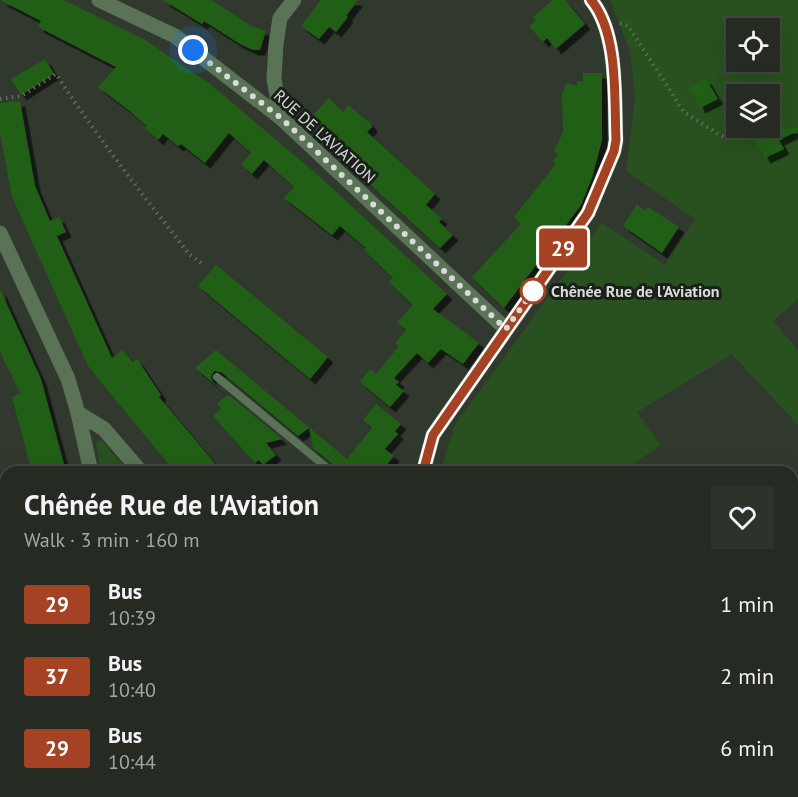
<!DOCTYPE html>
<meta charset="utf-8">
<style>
body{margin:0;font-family:"PT Sans",sans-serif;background:#2d332b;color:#f1f3f6;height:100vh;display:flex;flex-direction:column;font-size:22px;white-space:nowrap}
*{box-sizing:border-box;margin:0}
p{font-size:20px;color:#a3a7a6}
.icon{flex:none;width:33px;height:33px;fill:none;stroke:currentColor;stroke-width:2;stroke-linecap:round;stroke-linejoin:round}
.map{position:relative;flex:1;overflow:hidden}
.sheet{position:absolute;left:0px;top:466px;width:798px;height:332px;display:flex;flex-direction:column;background:#252b23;border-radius:18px 18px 0 0;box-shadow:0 6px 24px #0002,0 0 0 2px #424741}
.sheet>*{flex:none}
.badge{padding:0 12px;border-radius:4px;font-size:21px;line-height:39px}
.controls{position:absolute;left:726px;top:18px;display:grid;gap:12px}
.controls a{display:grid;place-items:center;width:54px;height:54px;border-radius:0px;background:#252b23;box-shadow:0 6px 24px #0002,0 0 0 2px #424741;font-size:30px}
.you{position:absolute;width:30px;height:30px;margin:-15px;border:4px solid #fff;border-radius:50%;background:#1a73e8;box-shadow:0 0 0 9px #1a73e833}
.map>.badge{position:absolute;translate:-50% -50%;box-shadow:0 0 0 3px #fff}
.round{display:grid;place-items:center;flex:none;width:63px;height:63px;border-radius:0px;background:#2d332b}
.summary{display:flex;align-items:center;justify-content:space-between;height:102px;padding:0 24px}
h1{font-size:28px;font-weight:700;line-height:45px}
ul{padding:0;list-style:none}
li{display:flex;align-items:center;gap:18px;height:72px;padding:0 24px}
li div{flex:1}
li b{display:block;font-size:22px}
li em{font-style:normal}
li .badge{min-width:66px;font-weight:700;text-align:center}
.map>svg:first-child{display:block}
.green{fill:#28511f;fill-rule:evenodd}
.building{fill:#245e16;filter:url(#shadow)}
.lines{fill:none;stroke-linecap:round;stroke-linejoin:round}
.path{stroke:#636a61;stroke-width:4;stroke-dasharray:1.5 4.5;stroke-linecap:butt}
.service{stroke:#5a7255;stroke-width:8}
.minor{stroke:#5a7255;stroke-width:15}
.line-casing{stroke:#fff;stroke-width:14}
.line{stroke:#a64224;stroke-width:9}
.walk{stroke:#d6dcd5;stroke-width:6;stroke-dasharray:0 10.8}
.stop-dot{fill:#fff;stroke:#a64224;stroke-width:3}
.labels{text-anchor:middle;stroke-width:6;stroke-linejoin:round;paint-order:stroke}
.street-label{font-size:16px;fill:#d6dcd5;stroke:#1b1f1b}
.stop-label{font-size:16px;font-weight:bold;fill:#d6dcd5;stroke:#1b1f1b;text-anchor:start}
</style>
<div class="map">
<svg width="798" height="797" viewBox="0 0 798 797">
<defs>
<filter id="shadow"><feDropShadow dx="5.5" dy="5.5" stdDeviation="0" flood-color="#0009"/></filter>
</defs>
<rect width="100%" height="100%" fill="#31392f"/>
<!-- green -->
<path class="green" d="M610,0H798V299L773,321L798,350V425L732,354L637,412L661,445L622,472H440L455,425L602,223L665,265L695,219L626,171L635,98L630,51ZM736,28H770V62H736ZM736,94H770V128H736Z
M101,440L104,443L129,472H101L96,443Z
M0,591L6,626V792H18V797H0Z"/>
<!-- building -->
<path class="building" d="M0,0H64L145,40L210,84L320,177L447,294L433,309L479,343L463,364L441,349L428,363L417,353L394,378L399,382L396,385L404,391L390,407L360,382L370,369L376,374L399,346L395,343L406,330L397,322L413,305L389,282L393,278L364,250L366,248L340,226L332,235L284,198L294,187L264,160L252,174L241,164L251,153L229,133L205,163L181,144L178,146L163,134L158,140L145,128L147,126L131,112L98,87L116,67L38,27L41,21Z
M163,0H211L251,26L266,31L260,50H253L240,44L204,21L202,24Z
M321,0H358L346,16L348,17L336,32L329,27L319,39L301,26Z
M553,0H565L585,24L556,49L547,38L543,42L529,26L536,20L533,17Z
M45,59L54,74L21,95L11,79Z
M583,73H602V140L592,178L581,205L504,308L472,277L521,224L514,217L556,164L553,161L558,154L554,151L563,132L562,96L566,83L577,86V81H583Z
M706,79L718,99L700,108L690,87Z
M329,98L343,112L348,105L370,123L372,127L367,132L435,194L426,205L442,219L439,222L453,235L440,248L304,125Z
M20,101L35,186L50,221L59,217L66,232L57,236L112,358L122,350L133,362L137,359L161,395L159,397L222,472H175L88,366L12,197L0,133V103Z
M749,128H798V131L779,140L784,149L765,158Z
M637,204L645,211L648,207L679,227L662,253L623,226Z
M216,265L328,357L310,379L198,286Z
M0,289L41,379L66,472H32L12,397L20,393L0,352Z
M216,350L347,459L372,428L363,420L376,404L401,424L395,431L398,434L385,449L394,456L381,472H338L336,467L313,448L309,428L298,436L221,372L214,371L211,377L213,382L282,439L266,443L276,455L263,465L259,460L255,463L213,416L221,409L217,403L228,395L195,368Z"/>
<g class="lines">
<!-- path -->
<path class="path" d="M620,23L628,26L684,112L726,139
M0,99L21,96L56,74C97,137 143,195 189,254L201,263
M792,665L798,670
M728,792L741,797
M749,797L752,792"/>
<!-- service -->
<path class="service" d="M217,377L332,472
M129,792L130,797"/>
<!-- minor -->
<path class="minor" d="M99,0L175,36L281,118L506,329
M281,118L274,79L276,44L280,18L294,0
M0,233L68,379L78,413
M91,472L78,413L104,429L141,472
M423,472L433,435L588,213L614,151L616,140C614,98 619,34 591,0
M166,792L167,797
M469,792L482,797
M376,797L377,792
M608,797L611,792"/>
</g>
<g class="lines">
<!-- line casing -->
<g class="line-casing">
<path id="line" d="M423,472L433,435L588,213L614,151L616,140C614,98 619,34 591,0"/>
</g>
<!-- line -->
<use href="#line" class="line"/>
<!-- walk -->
<path class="walk" d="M193,50L281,118L506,329L533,291"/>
</g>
<!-- markers -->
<circle class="stop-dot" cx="533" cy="291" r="12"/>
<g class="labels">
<!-- street labels -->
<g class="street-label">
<text transform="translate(325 136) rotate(42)" y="6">RUE DE L'AVIATION</text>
</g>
<!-- stop labels -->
<g class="stop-label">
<text x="551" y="297">Chênée Rue de l'Aviation</text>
</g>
</g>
</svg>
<div class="controls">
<a><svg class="icon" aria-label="locate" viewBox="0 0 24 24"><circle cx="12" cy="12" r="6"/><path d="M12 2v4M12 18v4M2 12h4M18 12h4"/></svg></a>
<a><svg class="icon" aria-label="layers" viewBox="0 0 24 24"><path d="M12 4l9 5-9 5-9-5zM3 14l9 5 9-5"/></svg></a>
</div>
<div class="you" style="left:193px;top:50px"></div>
<b class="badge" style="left:563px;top:248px;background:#a64224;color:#fff">29</b>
<section class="sheet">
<div class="summary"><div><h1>Chênée Rue de l'Aviation</h1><p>Walk · 3 min · 160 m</p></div><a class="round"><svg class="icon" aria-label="heart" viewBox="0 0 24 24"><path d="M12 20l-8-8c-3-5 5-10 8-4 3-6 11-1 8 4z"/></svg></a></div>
<ul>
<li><span class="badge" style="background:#a64224;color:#fff">29</span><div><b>Bus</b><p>10:39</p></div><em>1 min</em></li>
<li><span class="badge" style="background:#a64224;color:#fff">37</span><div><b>Bus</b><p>10:40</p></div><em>2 min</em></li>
<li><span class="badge" style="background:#a64224;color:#fff">29</span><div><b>Bus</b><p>10:44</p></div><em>6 min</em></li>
</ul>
</section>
</div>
